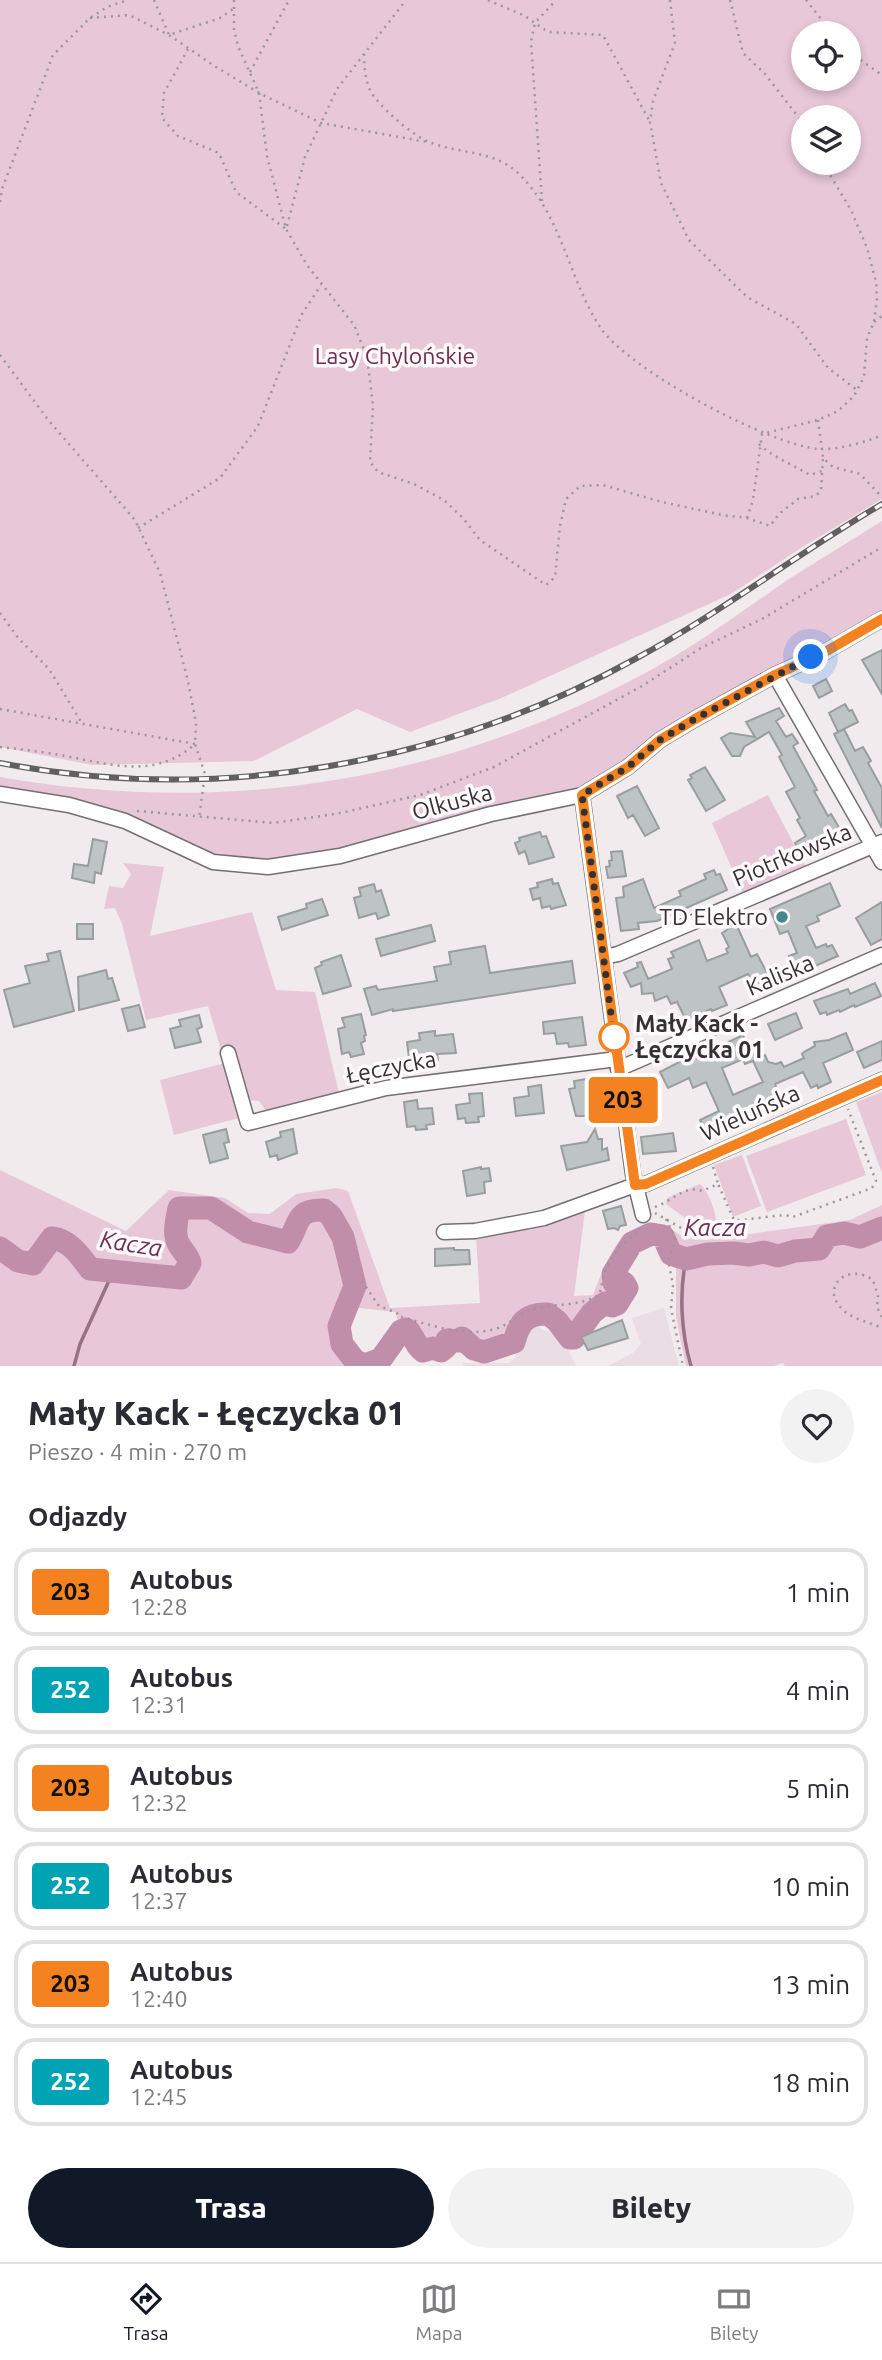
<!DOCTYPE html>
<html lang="pl">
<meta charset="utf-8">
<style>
body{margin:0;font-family:Ubuntu,sans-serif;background:#f2f2f3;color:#2b2b33;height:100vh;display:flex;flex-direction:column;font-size:26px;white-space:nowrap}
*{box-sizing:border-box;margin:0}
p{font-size:23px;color:#7c7c81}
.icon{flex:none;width:38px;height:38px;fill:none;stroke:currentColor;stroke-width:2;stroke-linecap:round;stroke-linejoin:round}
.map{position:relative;height:1366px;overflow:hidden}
.sheet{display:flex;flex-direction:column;background:#fff;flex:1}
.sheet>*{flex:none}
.badge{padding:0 14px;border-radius:5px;font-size:24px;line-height:46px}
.fabs{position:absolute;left:791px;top:21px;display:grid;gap:14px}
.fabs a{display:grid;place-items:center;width:70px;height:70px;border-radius:50%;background:#fff;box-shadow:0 4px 10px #0003;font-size:35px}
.you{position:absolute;width:35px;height:35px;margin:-18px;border:5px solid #fff;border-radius:50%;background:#1a73e8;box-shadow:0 0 0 10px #1a73e833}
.map>.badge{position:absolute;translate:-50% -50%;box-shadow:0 0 0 4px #fff}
h2{padding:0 28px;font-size:26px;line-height:63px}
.round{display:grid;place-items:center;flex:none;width:74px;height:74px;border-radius:37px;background:#f2f2f3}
.summary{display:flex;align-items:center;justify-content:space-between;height:119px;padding:0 28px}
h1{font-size:33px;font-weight:800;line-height:52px}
.cta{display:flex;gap:14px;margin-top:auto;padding:14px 28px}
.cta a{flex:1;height:80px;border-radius:42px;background:#111827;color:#fff;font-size:28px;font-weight:800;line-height:80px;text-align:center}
.cta a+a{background:#f2f2f3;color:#2b2b33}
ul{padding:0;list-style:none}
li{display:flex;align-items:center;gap:21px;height:88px;margin:0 14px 10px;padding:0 14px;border:4px solid #e1e1e2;border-radius:21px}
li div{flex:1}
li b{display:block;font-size:26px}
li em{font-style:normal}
li .badge{min-width:77px;font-weight:700;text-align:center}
.tabs{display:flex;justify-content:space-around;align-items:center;height:98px;border-top:2px solid #e1e1e2;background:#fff;font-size:19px;color:#7c7c81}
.tabs a{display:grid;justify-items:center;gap:4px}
.tabs .active{color:#111827}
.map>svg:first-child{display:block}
.built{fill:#eadde4}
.green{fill:#e8c7d8;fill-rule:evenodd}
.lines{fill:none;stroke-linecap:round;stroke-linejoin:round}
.stream{stroke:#967285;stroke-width:3.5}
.river{stroke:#c18ea9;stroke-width:23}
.building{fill:#bec4c4;stroke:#989e9e;stroke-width:2;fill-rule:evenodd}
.minor-casing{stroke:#746f72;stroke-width:17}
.path{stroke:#9b9799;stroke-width:2.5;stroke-dasharray:2 5;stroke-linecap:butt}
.minor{stroke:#fff;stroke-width:14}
.rail-casing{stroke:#625f60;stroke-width:6}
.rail{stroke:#fef9fb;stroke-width:3.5;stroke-dasharray:10;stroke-linecap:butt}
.line-casing{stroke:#fff;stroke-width:16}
.line{stroke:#f58220;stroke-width:10}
.walk{stroke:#333132;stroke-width:7;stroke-dasharray:0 12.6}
.poi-dot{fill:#41898b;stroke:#fef9fb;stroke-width:2.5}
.stop-dot{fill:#fff;stroke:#f58220;stroke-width:3.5}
.labels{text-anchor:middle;stroke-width:7;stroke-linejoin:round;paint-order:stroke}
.park-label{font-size:23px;fill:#6b2c51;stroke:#fef9fb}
.street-label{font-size:23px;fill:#333132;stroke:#fef9fb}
.poi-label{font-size:23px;fill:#333132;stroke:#fef9fb;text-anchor:end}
.stop-label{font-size:23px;font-weight:bold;fill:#333132;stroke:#fef9fb;text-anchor:start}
.water-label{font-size:24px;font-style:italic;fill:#6d2e53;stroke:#fef9fb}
</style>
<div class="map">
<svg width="882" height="1366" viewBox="0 0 882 1366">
<rect width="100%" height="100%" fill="#f1ebee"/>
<!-- built -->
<path class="built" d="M664,1308L679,1366H608L633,1353L641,1344L632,1318Z
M532,1324L554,1335L566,1345L576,1366H463L462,1363H509L514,1359Z"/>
<!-- green -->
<path class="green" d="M0,0H882V499L801,548L731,594L499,699L410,732L357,709L254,761L92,765L0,747ZM803,33H849V79H803ZM803,117H849V163H803Z
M882,521V611L823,647L778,665L752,679L685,720L628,760L572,791L285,862L215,855L137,818L0,792V777C229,817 446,781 651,670C700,643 745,609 792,577C822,558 852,540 882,521Z
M768,795L806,867L743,894L712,823Z
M123,863L164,867L150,936L252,912L276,990L315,992L339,1093L266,1111L259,1101L246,1100L232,1047L221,1050L208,1006L146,1020L122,924L115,908L104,909L109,886L123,888L131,874Z
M225,1063L239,1118L174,1135L160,1080Z
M882,1092V1173L856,1102Z
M846,1119L866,1175L767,1212L746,1156Z
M742,1155L761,1206L733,1217L714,1165Z
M0,1170L126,1231L169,1190L225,1198L248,1213L270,1214L296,1194L337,1188L348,1191L390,1308L480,1303L476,1235C514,1231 549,1225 585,1211L574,1296L593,1295C598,1281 612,1246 624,1236C633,1228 649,1226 661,1224L686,1238L706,1240L850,1220L882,1205V1366H785L783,1363L774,1366H686L676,1317V1265C659,1251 666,1240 637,1246L635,1257L628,1268L630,1278L635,1283C635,1307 614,1304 601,1315C591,1323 584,1335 574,1343L568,1342L562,1329L548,1316C523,1315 519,1318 509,1341L477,1345L472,1337L452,1335L423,1344L416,1331L400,1326L395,1312L342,1306C331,1327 333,1350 350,1366H0Z
M700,1184C708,1191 717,1213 716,1224L712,1228L694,1225L666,1204L667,1198Z"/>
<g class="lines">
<!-- stream -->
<path class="stream" d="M686,1259C679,1293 681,1332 691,1366
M74,1366L80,1344L113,1272"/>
<!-- river -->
<path class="river" d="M0,1248L18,1261L33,1264L52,1238C70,1240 80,1256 90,1269L181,1278L190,1263C188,1255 182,1251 178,1243C173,1233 177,1219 179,1208H211L248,1232L288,1242C300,1225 294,1209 324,1210L331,1216L343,1237L355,1286L339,1326L342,1344L355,1361L365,1365L381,1359L401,1331L406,1329L409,1331L418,1346L423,1351L433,1348L441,1351L446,1347L447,1340L459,1341L462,1338L474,1349L484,1352L514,1342C519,1323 526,1313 548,1314L557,1321L570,1338H574L592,1313L605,1303L612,1306L617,1304L627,1288L624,1283H614L613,1274L632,1243L651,1234L663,1236L671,1254L686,1259L708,1254L733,1253L749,1255L764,1252L778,1256L795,1251L819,1249L827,1236L844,1233L860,1237L882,1228"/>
</g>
<!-- building -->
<path class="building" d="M882,650V694L862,660Z
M826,679L832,691L819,698L813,686Z
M845,704L849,711L852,710L858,722L838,732L829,713Z
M779,708L784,716L776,721L786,737L792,734L798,743L793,746L817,790L814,791L828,816L831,814L843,834L800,854L795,843L806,836L797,820L800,818L786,792L795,787L779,757L782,755L769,732L744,747L740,756H732L721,738L730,733L755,737L746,722Z
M844,729L855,751L863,747L871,761L868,763L882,788V828L834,734Z
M705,767L725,800L706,811L688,780L692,778L690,775Z
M637,786L659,828L645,836L633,815L628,818L617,796Z
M540,832L542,837L546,836L554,857L529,864L525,851L519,854L515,843L520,841L519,838Z
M93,839L107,842L101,874L95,872L94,883L72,878L74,864L88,866Z
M622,851L626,876L608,878L606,867L610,866L609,861L612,860L611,852Z
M714,870L716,875L720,874L727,890L657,921L638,923L639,929L621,931L616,898L624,897L623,887L643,879L654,908L681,896L679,891L706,879L704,874Z
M552,879L553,884L558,883L566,905L551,909L550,906L542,908L540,898L533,900L530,889L538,887L537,883Z
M830,883L840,906L817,916L819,921L806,926L816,948L826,944L827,947L832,945L838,956L799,973L789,956L797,953L788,931L780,934L770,909Z
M374,884L376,892L381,890L389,915L378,919L376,913L359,918L354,898L361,896L359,888Z
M322,899L328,915L282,930L278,917L307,908L306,904Z
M882,902V939L871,945L856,918Z
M77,924H93V939H77Z
M736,924L751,957L757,954L773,984L756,992L748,974L719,987L727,1005L712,1011L711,1009L686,1020L677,1002L671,1004L667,996L655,1001L653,993L642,994L641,983L631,987L624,973L638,967L637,963L641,962L648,979L672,969L668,959L674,957L671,952L699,940L707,961L728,953L726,949L729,947L722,933Z
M431,925L435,941L381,956L376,939Z
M485,946L490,973L572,961L575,983L393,1011V1009L372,1015L364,989L376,986L378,990L437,981L434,967L451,964L449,952Z
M60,951L74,1011L14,1027L4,990L30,983L25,966L49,961L47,954Z
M341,955L351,986L323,994L315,968L322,965L321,962Z
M106,970L108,979L112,978L119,1000L79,1010L78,977Z
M875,983L881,996L855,1007L854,1005L840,1012L839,1010L827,1015L826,1012L820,1014L814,1001L848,989L850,994Z
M139,1005L145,1027L128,1031L122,1009Z
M796,1013L802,1028L775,1040L768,1024Z
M361,1014L366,1035L364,1036L365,1041L361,1043L364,1054L351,1057L349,1052L342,1054L338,1029L345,1027L342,1018Z
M199,1015L202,1027L197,1029L201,1042L175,1048L170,1029L181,1026L179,1020Z
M582,1017L586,1045L569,1047L568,1043L557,1044L555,1033L544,1034L543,1022Z
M435,1031V1036L453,1034L456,1053L437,1054L438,1060L423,1062L422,1057L409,1058L407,1042L420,1040L419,1033Z
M846,1033L853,1050L823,1063L831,1082L818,1088L817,1085L811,1088L803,1072L775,1084L783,1103L744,1120L741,1112L722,1121L726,1128L712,1135L708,1127L704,1129L700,1120L719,1111L706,1082L693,1088L689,1078L668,1088L660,1072L687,1058L715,1060L711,1050L743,1035L745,1040L748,1039L756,1059L765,1055L768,1062L776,1064L781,1062L784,1067L804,1058L802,1054L804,1052L815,1046L814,1042L829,1040ZM743,1059L745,1064L753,1061L763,1082L733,1095L722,1068Z
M882,1041V1060L864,1068L857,1052Z
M593,1078L597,1106L593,1107L594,1113L587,1116H576L569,1089L575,1088L574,1081Z
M541,1085L544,1113L516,1116L514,1098L529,1096L528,1087Z
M482,1093L484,1116L478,1117L479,1122L466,1123L465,1118L458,1119L456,1105L470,1103L469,1094Z
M417,1100L418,1109L432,1108L434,1124L426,1125L427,1129L416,1130L415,1126L407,1127L404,1102Z
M226,1129L229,1142L224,1143L228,1158L210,1163L203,1135Z
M293,1129L297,1153L278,1160L277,1155L270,1157L266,1142L281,1137L280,1132Z
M595,1129L598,1139H602V1150L607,1148L609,1160L567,1170L561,1146L587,1142Z
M673,1133L676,1151L643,1154L641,1137Z
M481,1167V1169L489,1168L491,1181L484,1182L485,1193L467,1196L463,1171Z
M621,1206L626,1225L620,1226L618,1230L614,1228L608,1229L603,1211Z
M454,1248V1250H469L470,1264L435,1266V1249Z
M622,1320L628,1338L588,1350L581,1337Z"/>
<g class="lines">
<!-- minor casing -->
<g class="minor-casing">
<path id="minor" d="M775,675L882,862
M0,794L69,805L125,821L213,862L268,867L340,856L491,814L582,795L628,767L660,740L695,719L775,675L825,652L882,619
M582,795L633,1174L643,1215
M604,957L618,954L882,842
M228,1053L248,1123L386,1088L617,1059
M618,1069L882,955
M444,1232L475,1231L544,1218L635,1185L646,1184L882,1080"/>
</g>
<!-- path -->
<path class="path" d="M154,0L169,35L220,18L233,9
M234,0V30L238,46L259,93L267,156L286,229L307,265L354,325L367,357L373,405L370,462L378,472L414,484L444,500L463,518L480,540L546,585L555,577L560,526L566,499L580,486L603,485L662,502L722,515L747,518L770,526L779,514L798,499L816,496L821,490L823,458
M488,0L525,16L548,32L603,35L650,122
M670,0L675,43L653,101L650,122L661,183L689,240L747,297L796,324L828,368L857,390
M730,0L743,53L765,74L803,123
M806,0L832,33
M90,18L129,15L169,35L216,67L259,93L321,123L427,142
M188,49L164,93L162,118L178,136L219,153L236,192L286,229
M849,52L882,75
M364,54C364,67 365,78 370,90C377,105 413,136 429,142C458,154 494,150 518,173C562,215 568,278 600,327C627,369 770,446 820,449C837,450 867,442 882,435
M250,72L289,0
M542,201L531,41L535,23L556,0
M0,202L2,189L53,55L90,18L107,7L128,0
M287,226L305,157L337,89L406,0
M874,322L882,316
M0,355L49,421L135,520L160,573L188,681L196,723L195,744L205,774L199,818
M818,420L823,458L833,467L860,474L880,495
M759,444C774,458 792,464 810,475L822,471
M747,518L753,500L762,434L818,420L838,411L854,396L864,377L867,338L874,322L877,299L876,282L867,248L851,210L823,163
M138,528L220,478L258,426L302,314L321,285
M0,613L19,639L49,669L83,725
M0,709L195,744
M0,747C18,749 36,751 54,754C104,762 153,782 195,744
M137,811L274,823L341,813L420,795L494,767L642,686L701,648L762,619L882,547
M713,1167L718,1184
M655,1207C671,1202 685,1184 702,1191L718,1184L734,1220C749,1221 783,1212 793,1217L872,1188L876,1181L848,1109
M655,1213C679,1226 718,1256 736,1220
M666,1219L675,1237L674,1246L668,1260L673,1285L671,1308L674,1323L683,1366
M362,1281L379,1306L397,1313L398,1316C429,1324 465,1339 498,1328C512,1323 521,1311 536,1308C557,1304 580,1306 599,1295C602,1287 602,1279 605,1272C612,1254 624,1241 639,1232L640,1228
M882,1317L877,1307L878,1296L873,1280C847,1262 821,1287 841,1308C851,1319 869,1322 882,1328"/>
<!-- minor -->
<use href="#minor" class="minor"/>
<!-- rail casing -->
<g class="rail-casing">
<path id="rail" d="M0,763C217,805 443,765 635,659C721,613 798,553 882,504"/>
</g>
<!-- rail -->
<use href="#rail" class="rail"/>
</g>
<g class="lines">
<!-- line casing -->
<g class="line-casing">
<path id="line" d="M882,619L825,652L775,675L695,719L660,740L628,767L582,795L635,1185L646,1184L882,1080"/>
</g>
<!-- line -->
<use href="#line" class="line"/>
<!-- walk -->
<path class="walk" d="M614,1037L582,795L628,767L660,740L695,719L811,657"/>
</g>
<!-- markers -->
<circle class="poi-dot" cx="782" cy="917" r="7"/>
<circle class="stop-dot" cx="614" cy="1037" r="14"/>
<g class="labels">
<!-- park labels -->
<g class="park-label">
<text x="395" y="364">Lasy Chylońskie</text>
</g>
<!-- street labels -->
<g class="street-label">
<text transform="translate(452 802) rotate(-15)" y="8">Olkuska</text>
<text transform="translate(792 855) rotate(-23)" y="8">Piotrkowska</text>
<text transform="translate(780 975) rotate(-23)" y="8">Kaliska</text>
<text transform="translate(391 1067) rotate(-11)" y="8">Łęczycka</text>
<text transform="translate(750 1113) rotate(-24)" y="8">Wieluńska</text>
</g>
<!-- poi labels -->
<g class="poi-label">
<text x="768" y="925">TD Elektro</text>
</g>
<!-- stop labels -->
<g class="stop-label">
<text x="635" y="1032">Mały Kack -<tspan x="635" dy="26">Łęczycka 01</tspan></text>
</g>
<!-- water labels -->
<g class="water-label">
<text x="715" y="1236">Kacza</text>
<text transform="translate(131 1244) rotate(9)" y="8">Kacza</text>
</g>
</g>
</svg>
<div class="fabs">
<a><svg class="icon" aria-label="locate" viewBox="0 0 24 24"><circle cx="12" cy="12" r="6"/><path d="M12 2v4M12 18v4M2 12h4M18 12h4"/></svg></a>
<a><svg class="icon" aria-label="layers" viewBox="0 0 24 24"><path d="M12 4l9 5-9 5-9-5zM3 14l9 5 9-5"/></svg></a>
</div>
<div class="you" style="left:811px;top:657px"></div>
<b class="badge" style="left:623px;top:1100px;background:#f58220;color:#111">203</b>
</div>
<section class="sheet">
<div class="summary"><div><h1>Mały Kack - Łęczycka 01</h1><p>Pieszo · 4 min · 270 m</p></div><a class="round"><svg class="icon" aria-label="heart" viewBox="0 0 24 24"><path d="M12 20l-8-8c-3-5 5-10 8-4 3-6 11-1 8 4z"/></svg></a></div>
<h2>Odjazdy</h2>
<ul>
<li><span class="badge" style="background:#f58220;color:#111">203</span><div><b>Autobus</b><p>12:28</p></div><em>1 min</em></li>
<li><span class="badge" style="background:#00a3b4;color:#fff">252</span><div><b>Autobus</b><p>12:31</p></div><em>4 min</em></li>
<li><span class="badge" style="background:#f58220;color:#111">203</span><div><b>Autobus</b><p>12:32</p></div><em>5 min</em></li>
<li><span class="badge" style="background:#00a3b4;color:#fff">252</span><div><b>Autobus</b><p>12:37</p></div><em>10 min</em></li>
<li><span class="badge" style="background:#f58220;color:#111">203</span><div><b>Autobus</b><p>12:40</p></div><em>13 min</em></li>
<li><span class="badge" style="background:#00a3b4;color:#fff">252</span><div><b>Autobus</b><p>12:45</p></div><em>18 min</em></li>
</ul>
<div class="cta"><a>Trasa</a><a>Bilety</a></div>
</section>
<nav class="tabs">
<a class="active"><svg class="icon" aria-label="directions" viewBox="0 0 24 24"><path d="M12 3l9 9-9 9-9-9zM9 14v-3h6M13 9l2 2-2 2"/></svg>Trasa</a>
<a><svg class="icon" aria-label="map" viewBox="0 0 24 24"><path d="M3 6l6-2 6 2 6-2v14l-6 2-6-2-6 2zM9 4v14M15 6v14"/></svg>Mapa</a>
<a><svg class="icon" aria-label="tickets" viewBox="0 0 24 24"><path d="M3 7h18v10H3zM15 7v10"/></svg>Bilety</a>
</nav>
